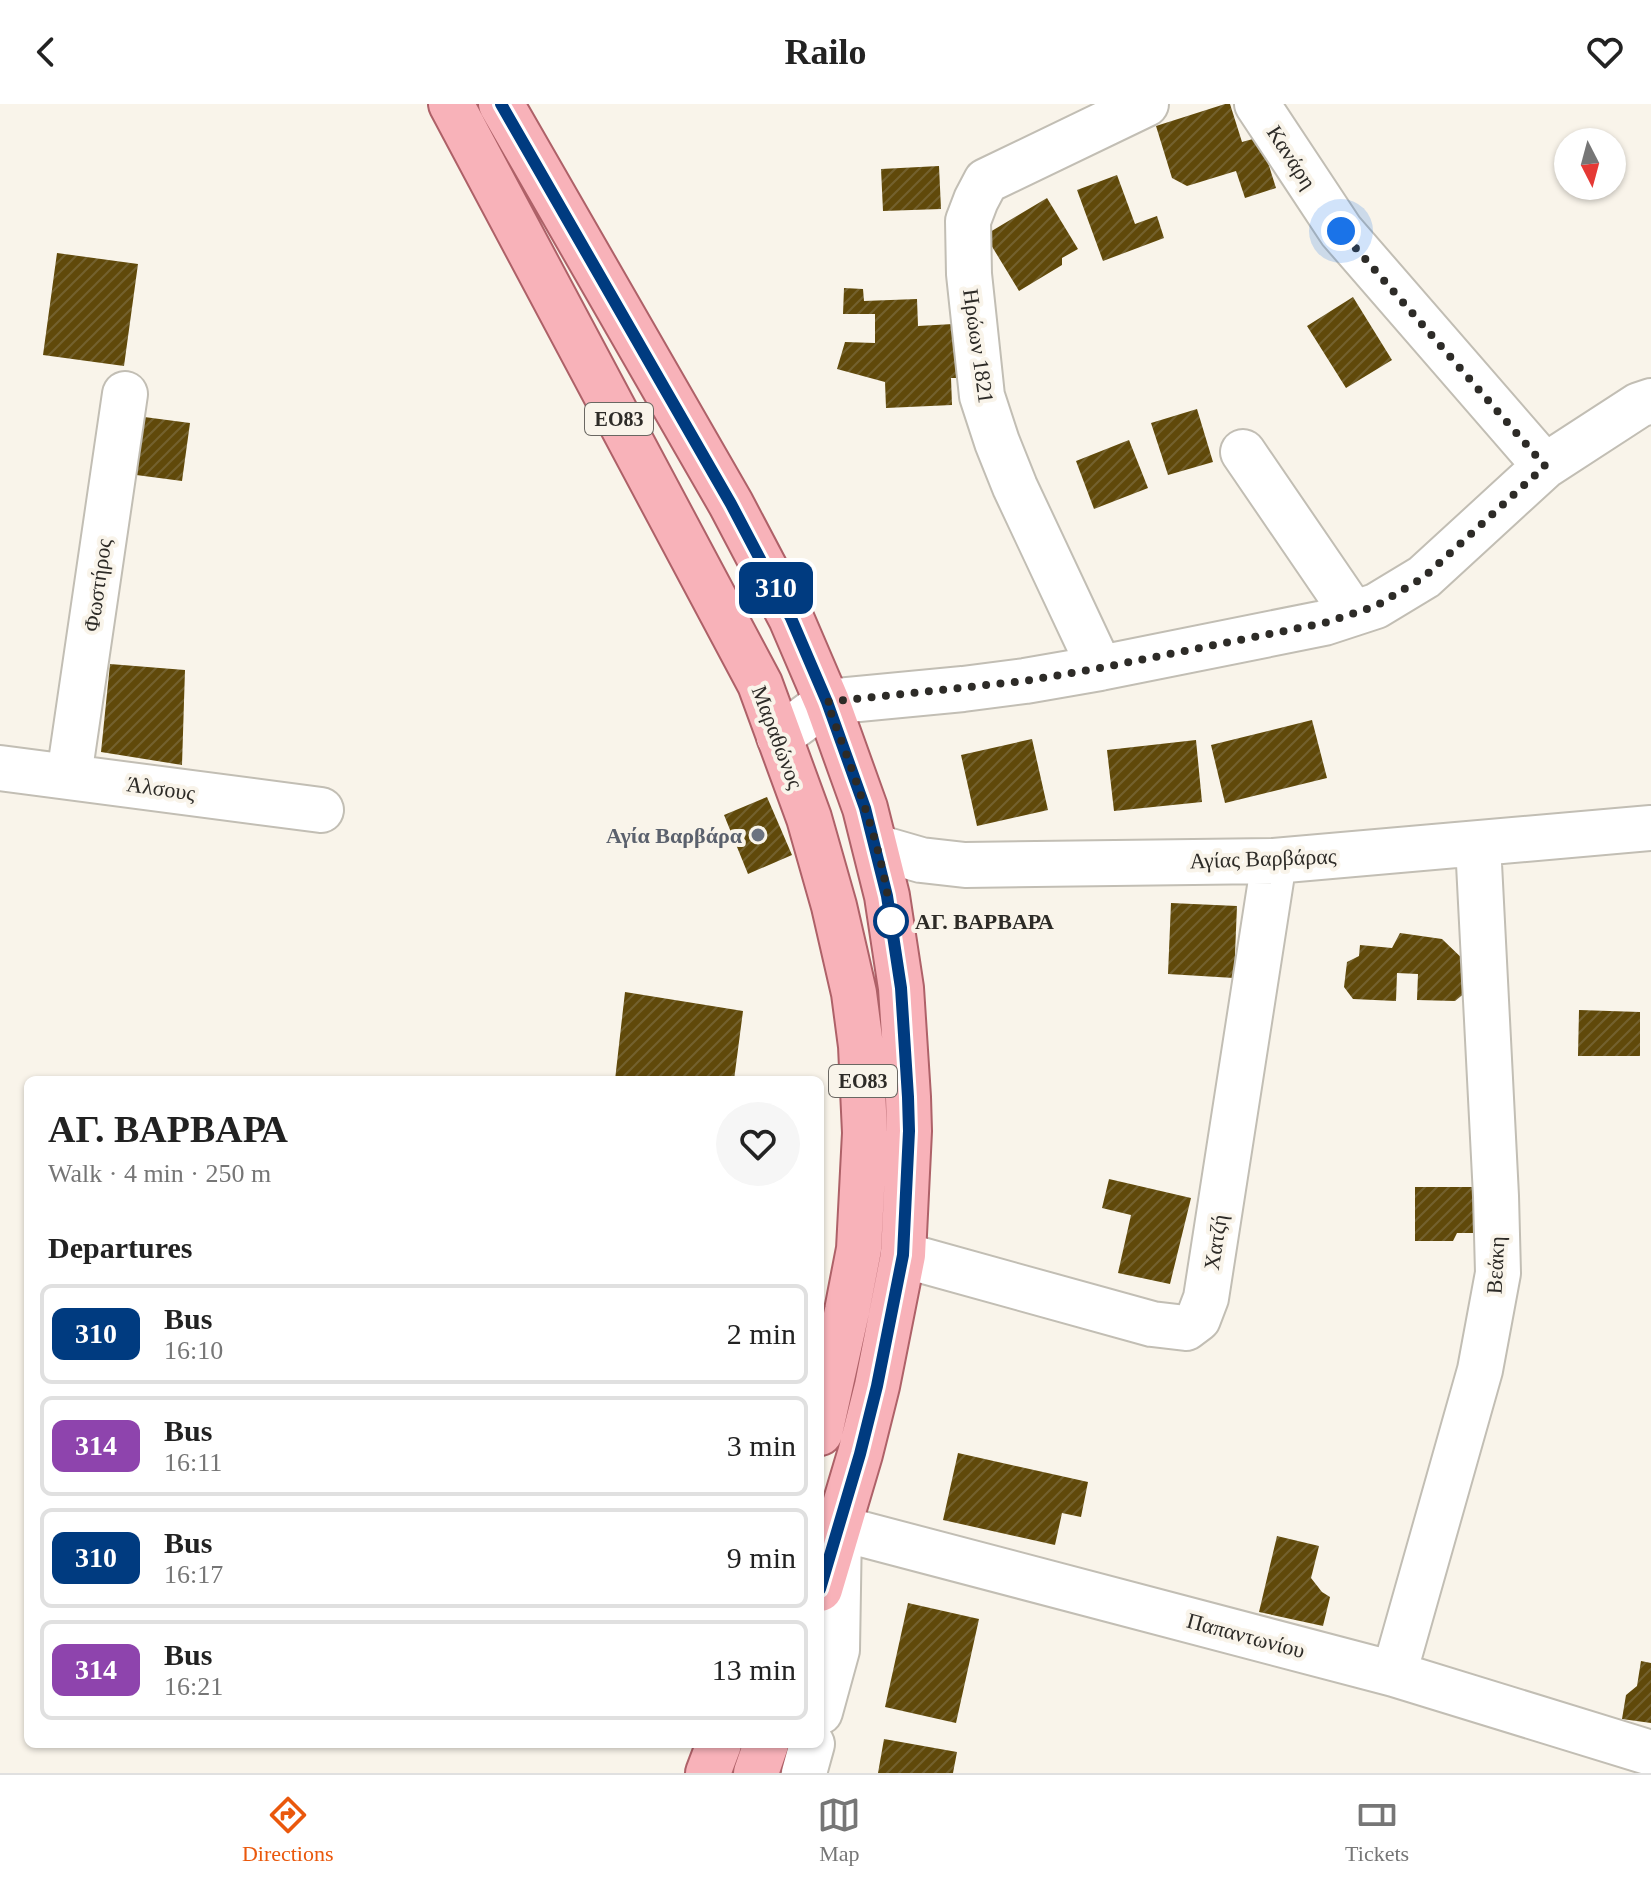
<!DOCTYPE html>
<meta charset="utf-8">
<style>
body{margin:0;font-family:"Times New Roman",serif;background:#f6f6f6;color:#222;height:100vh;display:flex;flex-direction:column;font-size:30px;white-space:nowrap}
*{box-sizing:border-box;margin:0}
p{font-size:26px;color:#767676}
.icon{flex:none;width:44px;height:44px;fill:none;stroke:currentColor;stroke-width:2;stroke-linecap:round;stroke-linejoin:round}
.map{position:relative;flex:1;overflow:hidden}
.panel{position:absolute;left:24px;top:972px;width:800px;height:672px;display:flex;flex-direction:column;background:#fff;border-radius:12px;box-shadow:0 2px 6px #0004}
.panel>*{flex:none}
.badge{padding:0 16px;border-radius:12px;font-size:28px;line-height:52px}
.needle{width:52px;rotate:174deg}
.fabs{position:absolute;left:1554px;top:24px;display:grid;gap:16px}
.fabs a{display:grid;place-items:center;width:72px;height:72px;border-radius:50%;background:#fff;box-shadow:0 2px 6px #0004;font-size:40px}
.you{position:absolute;width:40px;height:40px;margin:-20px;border:6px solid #fff;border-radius:50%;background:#1a73e8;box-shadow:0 0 0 12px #1a73e833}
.map>.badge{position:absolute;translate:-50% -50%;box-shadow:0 0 0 4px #fff}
h2{padding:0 24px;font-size:30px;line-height:72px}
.round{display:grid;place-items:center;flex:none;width:84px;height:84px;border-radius:42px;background:#f6f6f6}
.summary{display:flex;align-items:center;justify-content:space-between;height:136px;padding:0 24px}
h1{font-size:38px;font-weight:800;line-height:60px}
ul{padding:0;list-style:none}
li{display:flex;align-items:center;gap:24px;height:100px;margin:0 16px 12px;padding:0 8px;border:4px solid #e0e0e0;border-radius:12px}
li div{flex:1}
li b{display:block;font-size:30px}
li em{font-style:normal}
li .badge{min-width:88px;font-weight:700;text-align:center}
header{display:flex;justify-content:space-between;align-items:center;height:104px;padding:0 24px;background:#fff;font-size:36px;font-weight:800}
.dock{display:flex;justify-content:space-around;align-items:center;height:112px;border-top:2px solid #e0e0e0;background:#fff;font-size:22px;color:#767676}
.dock a{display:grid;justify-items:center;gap:4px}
.dock .active{color:#ea580c}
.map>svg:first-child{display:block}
.building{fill:url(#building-hatch)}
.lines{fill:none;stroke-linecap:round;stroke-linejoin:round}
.minor-casing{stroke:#c2beb4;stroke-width:48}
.major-casing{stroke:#ae6168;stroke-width:48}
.minor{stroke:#fff;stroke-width:44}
.major{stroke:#f8b2b9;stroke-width:44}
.line-casing{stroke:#fff;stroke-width:18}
.line{stroke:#003b80;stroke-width:12}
.walk{stroke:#2d2b27;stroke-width:8;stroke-dasharray:0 14.4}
.worship-dot{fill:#6b7280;stroke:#f9f4ea;stroke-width:3}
.stop-dot{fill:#fff;stroke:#003b80;stroke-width:4}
.labels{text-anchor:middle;stroke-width:8;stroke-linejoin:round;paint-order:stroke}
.shield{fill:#f9f4ea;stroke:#6a6762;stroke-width:2}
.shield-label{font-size:20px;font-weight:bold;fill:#2d2b27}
.street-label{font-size:22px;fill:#2d2b27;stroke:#f9f4ea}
.worship-label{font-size:22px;font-weight:bold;fill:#5b616d;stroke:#f9f4ea;text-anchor:end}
.stop-label{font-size:22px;font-weight:bold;fill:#2d2b27;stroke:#f9f4ea;text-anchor:start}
</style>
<header><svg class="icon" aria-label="back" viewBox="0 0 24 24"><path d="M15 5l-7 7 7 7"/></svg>Railo<svg class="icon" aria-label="heart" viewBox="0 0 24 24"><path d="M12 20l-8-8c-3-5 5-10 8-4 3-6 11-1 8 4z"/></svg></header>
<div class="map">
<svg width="1651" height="1669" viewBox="0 0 1651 1669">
<defs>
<pattern id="building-hatch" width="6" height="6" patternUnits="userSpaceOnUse" patternTransform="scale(2)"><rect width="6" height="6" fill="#60490a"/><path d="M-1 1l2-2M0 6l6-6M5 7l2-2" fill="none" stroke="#73612e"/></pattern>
</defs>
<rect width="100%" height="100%" fill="#f9f4ea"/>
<!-- building -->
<path class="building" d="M1225,0H1230L1242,38L1260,33L1276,84L1245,94L1236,67L1187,82L1172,74L1156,22Z
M939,62L941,105L883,107L881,65Z
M1117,71L1135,120L1157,112L1164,134L1103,157L1077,86Z
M1047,94L1078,145L1062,154V161L1019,187L985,131Z
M57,149L138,160L124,262L43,251Z
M844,184L863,185L864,197L917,195L918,222L953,220L954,240H965L966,274H951L952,301L886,304L885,278L837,265L845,238L875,239V210H843Z
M1353,193L1392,256L1346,284L1307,222Z
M1197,305L1213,358L1168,371L1151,319Z
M129,311L190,319L182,377L121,369Z
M1129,336L1148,384L1094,405L1076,357Z
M110,560L185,566L182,661L101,648Z
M1312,616L1327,674L1225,699L1211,641Z
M1032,635L1048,706L977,722L961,651Z
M1196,636L1202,698L1114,707L1107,646Z
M767,693L792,751L748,770L724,711Z
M1171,799L1237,802L1234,874L1168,870Z
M1400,829L1442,835L1468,860L1466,888L1455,897L1417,896L1418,870L1397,869L1396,897L1353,895L1344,883L1347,858L1359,852L1360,841L1392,844Z
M625,888L743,907L734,976H615Z
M1579,906L1640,908V952H1578Z
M1109,1075L1191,1094L1170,1180L1118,1169L1131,1111L1102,1104Z
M1415,1083H1479V1129H1457L1453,1137H1415Z
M958,1349L1088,1378L1081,1413L1062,1409L1055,1441L943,1416Z
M1277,1432L1319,1442L1311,1474L1322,1488L1330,1493L1323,1522L1259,1508Z
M908,1499L979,1515L956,1619L885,1603Z
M1641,1557L1651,1559V1619L1622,1615L1626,1591L1637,1582Z
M884,1635L957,1648L953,1669H878Z"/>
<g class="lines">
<!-- minor casing -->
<g class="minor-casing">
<path id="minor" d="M1257,0L1341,127L1545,362
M1243,348L1353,509
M1100,564L1015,383L997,338L982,292L969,170L968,117L976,96L986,77L1146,0
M779,633L827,598L963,585L1025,577L1100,564L1324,519L1376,502L1424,473L1545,362L1639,301L1651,297
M0,664L321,706
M69,672L125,290
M876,743L921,756L965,761L1274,757L1651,724
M903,1151L1152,1220L1186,1224L1198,1215L1206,1194L1274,757
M1394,1570L1480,1266L1498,1169L1496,1092L1478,740
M820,1608L837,1546L839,1424L1394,1570L1651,1649
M804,1669L812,1640"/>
</g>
<!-- major casing -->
<g class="major-casing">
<path id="major" d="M451,0L760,580L809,714L834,802L854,889L861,942L865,1029L859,1145L847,1207L820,1329
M501,0L731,400L791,514L827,598L865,704L887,792L901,884L908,993L909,1027L903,1151L877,1282L860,1350L820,1485
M708,1669L719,1640
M756,1669L766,1640"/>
</g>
<!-- minor -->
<use href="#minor" class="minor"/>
<!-- major -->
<use href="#major" class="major"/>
</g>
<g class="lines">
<!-- line casing -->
<g class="line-casing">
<path id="line" d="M501,0L731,400L791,514L827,598L865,704L887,792L901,884L908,993L909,1027L903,1151L877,1282L860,1350L820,1485"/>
</g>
<!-- line -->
<use href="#line" class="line"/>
<!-- walk -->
<path class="walk" d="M891,817C884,744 852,667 827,598L1025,577L1100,564L1324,519L1376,502L1424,473L1545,362L1341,127"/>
</g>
<!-- markers -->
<circle class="worship-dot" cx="758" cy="731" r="8"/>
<circle class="stop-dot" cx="891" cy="817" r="16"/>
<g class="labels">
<!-- shield labels -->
<g class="shield">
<rect x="585" y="299" width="68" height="32" rx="6"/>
<rect x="829" y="961" width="68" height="32" rx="6"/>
</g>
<g class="shield-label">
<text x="619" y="322">ΕΟ83</text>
<text x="863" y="984">ΕΟ83</text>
</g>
<!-- street labels -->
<g class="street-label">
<text transform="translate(1292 53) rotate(57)" y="8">Κανάρη</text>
<text transform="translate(979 242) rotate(82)" y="8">Ηρώων 1821</text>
<text transform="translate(97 481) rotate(-82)" y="8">Φωστήρος</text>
<text transform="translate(778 633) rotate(69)" y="8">Μαραθώνος</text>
<text transform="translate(161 684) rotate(8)" y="8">Άλσους</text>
<text transform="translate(1263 754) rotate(-2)" y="8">Αγίας Βαρβάρας</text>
<text transform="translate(1215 1138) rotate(-81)" y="8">Χατζή</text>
<text transform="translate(1495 1161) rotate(-87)" y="8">Βεάκη</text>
<text transform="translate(1246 1531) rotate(15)" y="8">Παπαντωνίου</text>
</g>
<!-- worship labels -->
<g class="worship-label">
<text x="742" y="739">Αγία Βαρβάρα</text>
</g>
<!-- stop labels -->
<g class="stop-label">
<text x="915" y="825">ΑΓ. ΒΑΡΒΑΡΑ</text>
</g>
</g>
</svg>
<div class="fabs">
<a><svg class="needle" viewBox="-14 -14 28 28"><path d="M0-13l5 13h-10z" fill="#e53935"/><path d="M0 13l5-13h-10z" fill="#767676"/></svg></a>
</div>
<div class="you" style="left:1341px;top:127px"></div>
<b class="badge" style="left:776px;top:484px;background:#003b80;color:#fff">310</b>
<section class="panel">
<div class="summary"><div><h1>ΑΓ. ΒΑΡΒΑΡΑ</h1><p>Walk · 4 min · 250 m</p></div><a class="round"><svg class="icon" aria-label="heart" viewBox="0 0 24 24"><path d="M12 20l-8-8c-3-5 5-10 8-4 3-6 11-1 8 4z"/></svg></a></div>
<h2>Departures</h2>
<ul>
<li><span class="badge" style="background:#003b80;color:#fff">310</span><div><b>Bus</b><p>16:10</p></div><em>2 min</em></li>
<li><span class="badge" style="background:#8e44ad;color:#fff">314</span><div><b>Bus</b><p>16:11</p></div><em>3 min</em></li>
<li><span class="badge" style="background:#003b80;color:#fff">310</span><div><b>Bus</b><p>16:17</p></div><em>9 min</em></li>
<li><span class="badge" style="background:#8e44ad;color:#fff">314</span><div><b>Bus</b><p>16:21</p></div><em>13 min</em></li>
</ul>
</section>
</div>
<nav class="dock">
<a class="active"><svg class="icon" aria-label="directions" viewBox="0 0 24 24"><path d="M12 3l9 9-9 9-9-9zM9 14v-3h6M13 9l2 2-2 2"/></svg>Directions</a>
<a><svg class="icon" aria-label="map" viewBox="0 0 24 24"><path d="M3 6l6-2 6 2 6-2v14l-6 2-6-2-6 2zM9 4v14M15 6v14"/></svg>Map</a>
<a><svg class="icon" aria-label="tickets" viewBox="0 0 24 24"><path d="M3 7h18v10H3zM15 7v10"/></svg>Tickets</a>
</nav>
